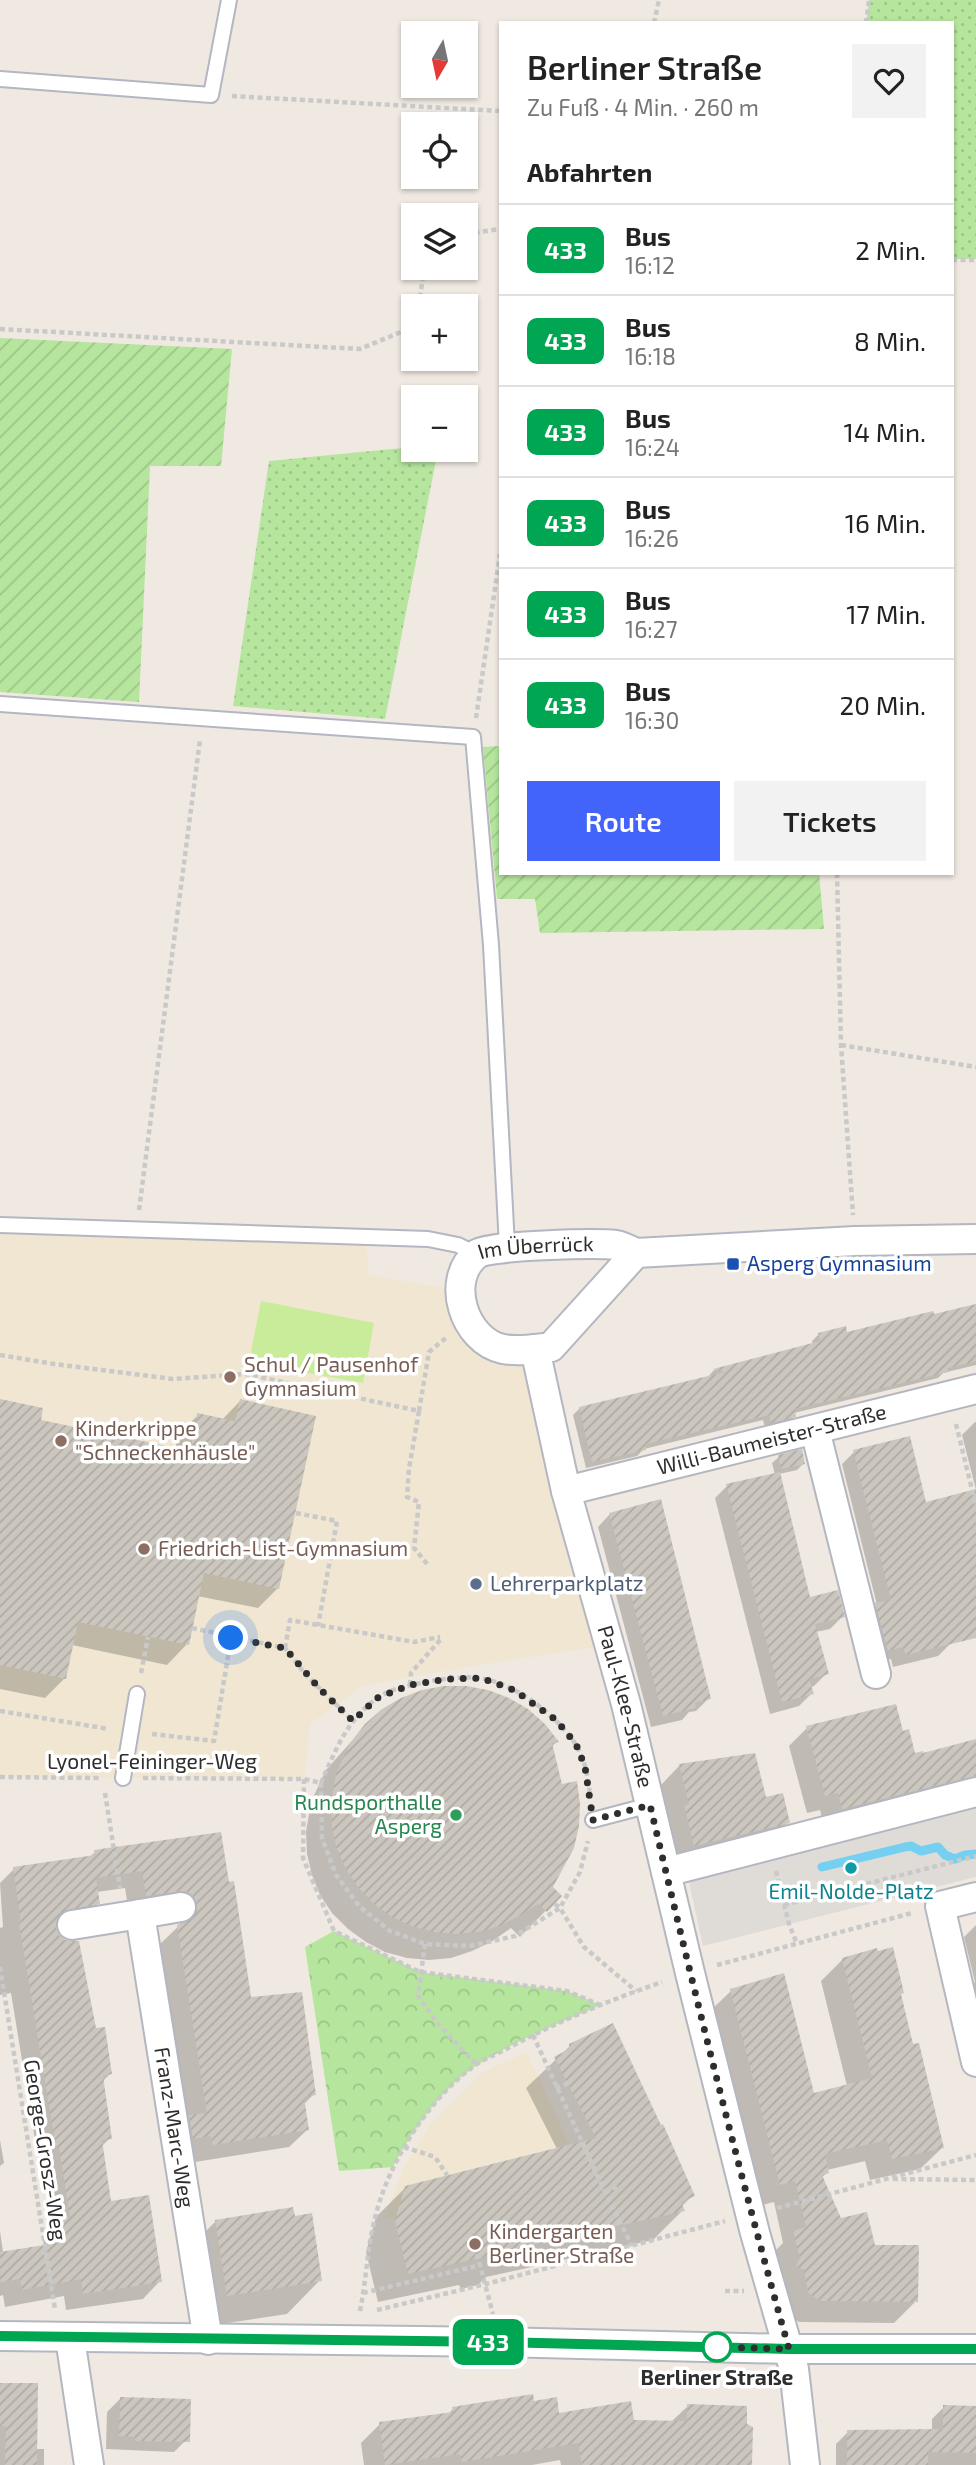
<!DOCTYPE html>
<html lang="de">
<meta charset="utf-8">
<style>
body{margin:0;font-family:"Exo 2",sans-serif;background:#f2f2f2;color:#222;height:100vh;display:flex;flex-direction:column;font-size:26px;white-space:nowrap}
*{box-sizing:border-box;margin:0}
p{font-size:23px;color:#767676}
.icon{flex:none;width:38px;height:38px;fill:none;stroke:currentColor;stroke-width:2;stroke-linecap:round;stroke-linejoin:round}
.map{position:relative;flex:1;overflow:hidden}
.sheet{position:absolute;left:499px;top:21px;width:455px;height:854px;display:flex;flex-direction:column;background:#fff;border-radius:0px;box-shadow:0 2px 5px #0004}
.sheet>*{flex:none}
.badge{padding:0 14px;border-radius:10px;font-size:24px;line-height:46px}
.needle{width:46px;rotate:189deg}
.fabs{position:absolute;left:401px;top:21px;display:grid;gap:14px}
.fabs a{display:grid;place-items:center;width:77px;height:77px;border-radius:0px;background:#fff;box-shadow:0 2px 5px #0004;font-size:35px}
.you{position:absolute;width:35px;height:35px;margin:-18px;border:5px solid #fff;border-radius:50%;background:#1a73e8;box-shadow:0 0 0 10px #1a73e833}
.map>.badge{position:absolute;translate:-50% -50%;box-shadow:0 0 0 4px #fff}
h2{padding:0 28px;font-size:26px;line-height:63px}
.round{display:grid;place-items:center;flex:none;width:74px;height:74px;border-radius:0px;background:#f2f2f2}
.summary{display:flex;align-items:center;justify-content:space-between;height:119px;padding:0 28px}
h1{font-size:33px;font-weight:600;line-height:52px}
.action{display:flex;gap:14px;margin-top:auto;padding:14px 28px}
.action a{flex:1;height:80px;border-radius:0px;background:#4264fb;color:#fff;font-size:28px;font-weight:600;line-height:80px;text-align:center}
.action a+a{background:#f2f2f2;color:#222}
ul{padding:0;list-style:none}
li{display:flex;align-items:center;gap:21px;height:91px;padding:0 28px;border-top:2px solid #e0e0e0}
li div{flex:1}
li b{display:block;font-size:26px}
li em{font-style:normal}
li .badge{min-width:77px;font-weight:700;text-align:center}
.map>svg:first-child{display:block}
.education{fill:#f0e6d1}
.grass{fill:url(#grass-dots)}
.park{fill:url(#park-crowns)}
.garden{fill:url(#garden-furrows)}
.pitch{fill:#c9ec9a}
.plaza{fill:#dfdcd8}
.shadow{fill:#0003}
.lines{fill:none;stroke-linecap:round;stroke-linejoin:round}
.stream{stroke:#75cff0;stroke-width:9}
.building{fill:url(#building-hatch)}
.service-casing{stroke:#b4b7c1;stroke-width:18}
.minor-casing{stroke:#b4b7c1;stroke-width:32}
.path{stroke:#c9c9c9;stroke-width:4.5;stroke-dasharray:5 3.5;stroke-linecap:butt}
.service{stroke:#fff;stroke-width:14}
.minor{stroke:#fff;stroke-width:28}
.line-casing{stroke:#fff;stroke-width:16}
.line{stroke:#00a651;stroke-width:10}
.walk{stroke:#2e2e2e;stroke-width:7;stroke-dasharray:0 12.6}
.transit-dot{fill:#1a4fb4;stroke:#fff;stroke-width:2.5}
.education-dot{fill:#8d6e63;stroke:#fff;stroke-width:2.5}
.service-dot{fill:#5c6f8a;stroke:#fff;stroke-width:2.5}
.leisure-dot{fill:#2e9e5b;stroke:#fff;stroke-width:2.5}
.culture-dot{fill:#0f9aa8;stroke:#fff;stroke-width:2.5}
.stop-dot{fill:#fff;stroke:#00a651;stroke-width:3.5}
.labels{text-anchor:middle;stroke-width:7;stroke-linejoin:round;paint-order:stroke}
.street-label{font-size:21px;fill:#2e2e2e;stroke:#fff}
.transit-label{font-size:21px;fill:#164399;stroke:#fff;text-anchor:start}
.education-label{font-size:21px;fill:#785e54;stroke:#fff;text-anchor:start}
.service-label{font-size:21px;fill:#4e5e75;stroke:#fff;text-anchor:start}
.leisure-label{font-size:21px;fill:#27864d;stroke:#fff;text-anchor:end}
.culture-label{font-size:21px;fill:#0d838f;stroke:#fff}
.stop-label{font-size:21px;font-weight:bold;fill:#2e2e2e;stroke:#fff}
</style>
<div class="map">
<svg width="976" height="2465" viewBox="0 0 976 2465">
<defs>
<pattern id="grass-dots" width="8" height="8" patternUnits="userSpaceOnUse" patternTransform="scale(1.75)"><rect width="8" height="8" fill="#b6e59e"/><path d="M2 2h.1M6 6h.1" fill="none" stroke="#9dc588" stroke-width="1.8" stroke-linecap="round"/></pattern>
<pattern id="park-crowns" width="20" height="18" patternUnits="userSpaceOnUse" patternTransform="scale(1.75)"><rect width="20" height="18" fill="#b6e59e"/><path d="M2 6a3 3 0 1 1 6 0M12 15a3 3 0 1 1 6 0" fill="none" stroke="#9dc588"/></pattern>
<pattern id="garden-furrows" width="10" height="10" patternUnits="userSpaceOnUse" patternTransform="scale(1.75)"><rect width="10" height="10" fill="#b6e59e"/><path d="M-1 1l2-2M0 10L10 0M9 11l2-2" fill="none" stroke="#9dc588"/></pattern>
<pattern id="building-hatch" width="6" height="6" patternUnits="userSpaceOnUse" patternTransform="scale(1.75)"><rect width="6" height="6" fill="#cbc7bf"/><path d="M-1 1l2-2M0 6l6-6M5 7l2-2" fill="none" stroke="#afaba4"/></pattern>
</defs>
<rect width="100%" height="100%" fill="#efe9e1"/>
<!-- education -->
<path class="education" d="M0,1234L366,1244L369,1275L461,1291L462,1309L529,1366L602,1646L472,1666L362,1686L310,1724L304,1779L0,1777Z
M527,2052L569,2144L405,2186L395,2220L385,2217L403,2170L430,2125L483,2072Z"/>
<!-- grass -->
<path class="grass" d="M869,0H976V259H952V23H866Z
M413,447V450H438L385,719L233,706L269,461Z"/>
<!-- park -->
<path class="park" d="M334,1931L420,1972L567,1991L601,2005C560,2023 517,2040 479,2064C443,2086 412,2131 393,2167L339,2171L305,1947Z"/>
<!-- garden -->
<path class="garden" d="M0,338L232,349L221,466H150L139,702L0,692Z
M500,746V873H819L824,929L540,933L535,899H497L483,747Z"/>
<!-- pitch -->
<path class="pitch" d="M261,1301L374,1323L363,1383L249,1362Z"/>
<!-- plaza -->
<path class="plaza" d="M976,1805V1877L703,1946L688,1878Z"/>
<!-- shadow -->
<path class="shadow" d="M976,1306V1365L943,1373L938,1378L794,1413V1416L788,1423L765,1428L763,1420L644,1449L637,1456L586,1468L573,1415L580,1408L707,1378L714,1370L813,1345L812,1341L819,1334H846Z
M0,1401L39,1421L175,1450L178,1435L198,1415L222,1420L240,1401L278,1588L258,1608L197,1596L187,1644L167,1665L72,1645L65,1678L45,1698L0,1689Z
M975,1422H976V1490L962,1435Z
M854,1452L925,1505L976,1491V1608L951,1643L938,1656L893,1667L891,1659L875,1663L864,1618L877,1605L842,1464Z
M779,1457L803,1464L797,1470L779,1474L808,1599L843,1616L830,1629L816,1632L827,1673L814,1686L810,1687L812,1693L799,1706L770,1714L715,1498L727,1486L775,1475L772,1463Z
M610,1514L709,1698L696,1711L689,1712L682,1720L651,1727L598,1527Z
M366,1725L557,1742L551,1747V1888L560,1896L520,1937L511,1928L491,1942L472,1951L451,1958L429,1960L407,1958L385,1952L366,1942L348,1929L332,1913L320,1895L312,1875L307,1854L306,1832L311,1802L326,1770Z
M807,1728L902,1733L913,1755L959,1778L941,1796L824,1826L820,1810L807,1813L789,1746Z
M680,1765L765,1799L788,1822L768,1842L674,1864L665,1827L669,1822L661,1785Z
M219,1834L250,1999L314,2094L303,2105L307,2130L289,2147L195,2162L194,2153L176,2156L172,2135L188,2119L160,1944L180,1925V1922L176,1913H129L125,1888L97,1892L98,1903L81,1921L53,1926L110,2074L102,2082L110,2138L101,2147L110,2203L160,2281L143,2299L66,2310L64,2296L5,2307L3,2295L0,2296V2231L3,2252L44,2247L43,2238L52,2229L42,2164H39L11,1993L0,1995V1928L3,1927L0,1883L14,1869L89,1858L95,1852Z
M976,1925V2050L963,1995L975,1982L964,1937Z
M843,1959L899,1996L942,2148L920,2169L870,2180L865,2161L827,2170V2173L821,2178L841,2220L874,2247L916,2301L894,2323L799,2322L786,2314L772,2254L783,2243L774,2202L758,2206L709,2012L731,1991L812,2095L847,2086L821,1981Z
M570,2046L693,2195L681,2207L683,2210L653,2240L486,2277L478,2285L461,2289L459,2285L378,2302L366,2252L376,2217L406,2187L557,2149L526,2088Z
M0,2140L4,2163L0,2166Z
M216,2221L320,2280L287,2314L194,2328L182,2255Z
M0,2385L36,2449H44V2465H0Z
M120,2399L188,2438L174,2452L106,2449L107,2412Z
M532,2403L558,2415L633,2421L671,2422L688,2406L750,2465H561L560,2460L532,2465H364L361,2443L380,2424L448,2414L453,2409Z
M944,2407L976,2408V2465H836V2444L848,2432L932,2431V2419Z"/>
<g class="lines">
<!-- stream -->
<path class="stream" d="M822,1867L905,1847L911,1846L921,1851L938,1847L945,1855L955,1859L965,1855L976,1854"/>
</g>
<!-- building -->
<path class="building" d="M976,1304V1361L948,1368V1372L795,1409L796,1417L771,1423L769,1415L645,1444L646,1450L592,1462L579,1407L725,1372L713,1369L820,1341L818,1333L846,1326L847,1332L933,1311L934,1314Z
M0,1399L43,1408L41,1420L190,1451L197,1413L235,1421L240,1399L316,1416L279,1589L204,1573L189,1645L78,1622L66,1679L0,1665Z
M910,1436L926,1502L976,1489V1638L906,1655L903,1647L888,1651L875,1603L891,1600L853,1450Z
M802,1449L805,1464L781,1469L778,1455Z
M780,1472L810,1597L838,1590L845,1617L815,1624L829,1674L809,1679L814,1694L782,1702L726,1484Z
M661,1499L711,1699L695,1703L696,1708L663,1716L609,1513Z
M444,1686H466L488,1690L509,1698L528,1709L545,1724L559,1742L552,1743L562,1784L577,1781L580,1804L579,1826L574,1848L553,1887L562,1896L547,1912L538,1904L519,1916L500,1926L478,1932L456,1934L434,1932L412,1926L392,1917L374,1904L358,1887L346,1869L337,1849L332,1827L331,1804L336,1774L351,1742L365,1724L382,1709L401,1698L422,1690Z
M896,1704L903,1731L909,1729L915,1753L923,1751V1753L976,1739V1776L842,1809L838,1793L825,1796L806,1726Z
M755,1753L766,1797L783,1793L790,1823L694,1846L684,1805L689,1804L679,1764Z
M221,1832L229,1882L234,1881L251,1997L302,1992L316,2095L304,2097L309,2130L212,2145L211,2136L193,2139L189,2115L207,2113L177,1925L192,1919L197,1912V1904L193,1896L186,1891L146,1896L142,1871L96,1878L100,1904L62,1912L57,1918L56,1927L59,1935L65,1940L79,1941L96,2028L105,2027L112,2074L103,2076L112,2139L102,2140L111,2201L149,2195L162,2282L83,2294L81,2279L22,2290L20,2279L0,2282V2252L63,2242L60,2219L70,2217L59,2147L56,2148L19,1923H21L13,1867L95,1855L94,1850Z
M893,1947L904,1993L901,1994L913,2044L919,2043L944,2148L892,2159L887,2140L825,2154L829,2173L822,2175L841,2218L867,2212L875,2245H919L918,2302L821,2301L808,2293L804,2270L796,2266L800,2258L793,2231L806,2227L795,2181L780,2185L730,1989L784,1973L814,2093L872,2078L842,1958L877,1948L878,1951Z
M613,2023L661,2125L663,2124L695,2196L681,2202L685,2211L510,2250L511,2256L490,2261L489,2256L408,2274L395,2221L405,2186L596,2138L554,2057L569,2049V2044Z
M293,2207L295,2216L312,2213L322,2281L227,2296L215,2220Z
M0,2383H38L37,2465H5L6,2426H0Z
M533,2394L534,2401L557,2397L559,2413L631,2401L634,2420L687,2421V2404L747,2406V2424L753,2427L752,2465H582L578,2443L462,2462L460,2454L385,2465L379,2422L453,2412L452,2407Z
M120,2397L191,2399L190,2442L135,2441V2437L119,2436Z
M943,2405L976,2406V2453L928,2452V2465H847V2430L943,2429Z"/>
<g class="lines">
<!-- service casing -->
<g class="service-casing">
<path id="service" d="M0,79L211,95L229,0
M0,704L473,737L491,945L507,1246
M0,1225L428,1239L458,1245L476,1254
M123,1778L137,1694
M593,1820L650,1805"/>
</g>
<!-- minor casing -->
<g class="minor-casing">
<g id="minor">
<path id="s1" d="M636,1253L551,1347C536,1349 518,1352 503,1349C464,1341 444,1279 477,1254C488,1245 598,1243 616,1245C622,1246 630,1250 636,1253L855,1241L976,1239"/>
<path id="s2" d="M535,1349L566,1491L626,1704L690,1973L755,2233L794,2369L805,2465"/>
<path d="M815,1430L876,1674"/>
<path id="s3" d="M566,1491L976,1389"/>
<path d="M666,1872L976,1792"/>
<path d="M976,1897L940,1906L976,2062"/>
<path d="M140,1914L181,1907"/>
<path id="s4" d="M72,1925L140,1914L208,2340"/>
<path d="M0,2336L500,2342L789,2349H976"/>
<path d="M70,2338L89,2465"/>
</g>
</g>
<!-- path -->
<path class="path" d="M654,23L659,0
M866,23L869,0
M232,96L500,111
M466,234L500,229
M952,260H976
M419,306L424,268
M0,329L360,349L413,327
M476,718L500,554
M837,873L841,1045L853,1215
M841,1045L976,1067
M139,1210L200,740
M0,1355L54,1364L173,1379L246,1374L419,1411L409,1469L407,1497L419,1502L414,1548L428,1565
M419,1411L429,1352L447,1337
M956,1424L976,1506
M296,1513L337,1521L318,1626
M192,1628L285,1648L305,1674L353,1721
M285,1648L290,1620L414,1642L440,1637
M141,1673L148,1637
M410,1685L411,1673L441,1639
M0,1711L109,1729
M152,1734L214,1741L231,1638
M0,1777L102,1778
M143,1778L304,1779L321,1783L322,1838L336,1875L359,1906L390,1931L425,1944L470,1946L515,1936L560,1908L580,1872L588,1841
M304,1779L303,1858L334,1931L420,1972L567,1991L600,2005
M321,1783C335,1751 347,1720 376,1699C389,1689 410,1685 426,1682C443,1679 461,1676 479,1678C513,1682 555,1714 574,1742C585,1757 589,1780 590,1798
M105,1793L120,1888
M776,1871L789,1924L797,1944
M555,1904L560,1908L584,1947L636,1991
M784,1905L976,1856
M425,1944L418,1996L439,2025L477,2065
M717,1965L912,1913
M0,1967L55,2309
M533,2035L605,2192L632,2246
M556,2089L568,2083
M404,2147L435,2157L447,2175
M893,2179L976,2180
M605,2192L617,2187
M777,2208L976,2155
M477,2254L493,2314
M725,2291H744
M363,2293L481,2265
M377,2310L486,2284L725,2221
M360,2311C366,2282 367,2251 374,2222C387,2164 428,2098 477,2064C487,2057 500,2053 510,2047C559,2021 610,2000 662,1982"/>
<!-- service -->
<use href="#service" class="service"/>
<!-- minor -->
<use href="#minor" class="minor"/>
</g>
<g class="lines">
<!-- line casing -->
<g class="line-casing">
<path id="line" d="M0,2336L500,2342L789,2349H976"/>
</g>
<!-- line -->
<use href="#line" class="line"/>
<!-- walk -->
<path class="walk" d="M231,1638L285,1648L318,1687L353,1721L377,1698L410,1685L447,1679L481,1678L514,1690L556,1720L576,1744L585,1767L593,1820L650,1805C693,1987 738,2169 789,2349L717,2347"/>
</g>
<!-- markers -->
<rect class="transit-dot" x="726" y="1257" width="14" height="14" rx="3.5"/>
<g class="education-dot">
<circle cx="230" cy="1377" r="7"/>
<circle cx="61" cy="1441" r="7"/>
<circle cx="144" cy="1549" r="7"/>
<circle cx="475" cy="2244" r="7"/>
</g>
<circle class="service-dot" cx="476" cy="1584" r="7"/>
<circle class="leisure-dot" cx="456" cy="1815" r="7"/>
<circle class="culture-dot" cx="851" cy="1868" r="7"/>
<circle class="stop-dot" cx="717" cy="2347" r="14"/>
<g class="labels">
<!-- street labels -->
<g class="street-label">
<text dy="7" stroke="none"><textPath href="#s1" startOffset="354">Im Überrück</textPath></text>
<text dy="7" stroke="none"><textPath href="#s3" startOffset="212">Willi-Baumeister-Straße</textPath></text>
<text dy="7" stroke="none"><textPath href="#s2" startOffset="369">Paul-Klee-Straße</textPath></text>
<text x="152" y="1769">Lyonel-Feininger-Weg</text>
<text dy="7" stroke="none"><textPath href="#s4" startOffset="285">Franz-Marc-Weg</textPath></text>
<text transform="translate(45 2150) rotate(81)" y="7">George-Grosz-Weg</text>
</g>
<!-- transit labels -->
<g class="transit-label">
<text x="747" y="1271">Asperg Gymnasium</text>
</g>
<!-- education labels -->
<g class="education-label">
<text x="244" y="1372">Schul / Pausenhof<tspan x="244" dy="24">Gymnasium</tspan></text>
<text x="75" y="1436">Kinderkrippe<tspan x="75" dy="24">"Schneckenhäusle"</tspan></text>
<text x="158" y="1556">Friedrich-List-Gymnasium</text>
<text x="489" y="2239">Kindergarten<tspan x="489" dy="24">Berliner Straße</tspan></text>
</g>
<!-- service labels -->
<g class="service-label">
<text x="490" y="1591">Lehrerparkplatz</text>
</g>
<!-- leisure labels -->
<g class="leisure-label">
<text x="442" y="1810">Rundsporthalle<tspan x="442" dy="24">Asperg</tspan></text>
</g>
<!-- culture labels -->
<g class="culture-label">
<text x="851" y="1899">Emil-Nolde-Platz</text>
</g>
<!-- stop labels -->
<g class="stop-label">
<text x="717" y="2385">Berliner Straße</text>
</g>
</g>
</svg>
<div class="fabs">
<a><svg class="needle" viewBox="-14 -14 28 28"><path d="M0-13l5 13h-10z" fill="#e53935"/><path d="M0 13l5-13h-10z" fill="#767676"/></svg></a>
<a><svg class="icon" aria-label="locate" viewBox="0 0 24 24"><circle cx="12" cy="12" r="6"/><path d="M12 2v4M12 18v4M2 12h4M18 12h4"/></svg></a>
<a><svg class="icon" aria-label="layers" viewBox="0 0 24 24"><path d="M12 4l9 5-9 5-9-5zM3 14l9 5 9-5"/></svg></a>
<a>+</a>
<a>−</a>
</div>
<div class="you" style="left:231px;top:1638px"></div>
<b class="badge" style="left:488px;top:2342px;background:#00a651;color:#fff">433</b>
<section class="sheet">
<div class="summary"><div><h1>Berliner Straße</h1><p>Zu Fuß · 4 Min. · 260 m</p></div><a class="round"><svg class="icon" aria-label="heart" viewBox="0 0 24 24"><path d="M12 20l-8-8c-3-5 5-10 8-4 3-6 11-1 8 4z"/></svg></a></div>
<h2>Abfahrten</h2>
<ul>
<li><span class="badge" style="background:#00a651;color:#fff">433</span><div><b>Bus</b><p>16:12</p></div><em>2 Min.</em></li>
<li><span class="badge" style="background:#00a651;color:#fff">433</span><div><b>Bus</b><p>16:18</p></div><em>8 Min.</em></li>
<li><span class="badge" style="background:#00a651;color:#fff">433</span><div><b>Bus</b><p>16:24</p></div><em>14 Min.</em></li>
<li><span class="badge" style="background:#00a651;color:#fff">433</span><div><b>Bus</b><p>16:26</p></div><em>16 Min.</em></li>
<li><span class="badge" style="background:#00a651;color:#fff">433</span><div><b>Bus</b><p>16:27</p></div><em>17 Min.</em></li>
<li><span class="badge" style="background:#00a651;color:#fff">433</span><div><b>Bus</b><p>16:30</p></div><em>20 Min.</em></li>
</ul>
<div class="action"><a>Route</a><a>Tickets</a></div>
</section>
</div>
